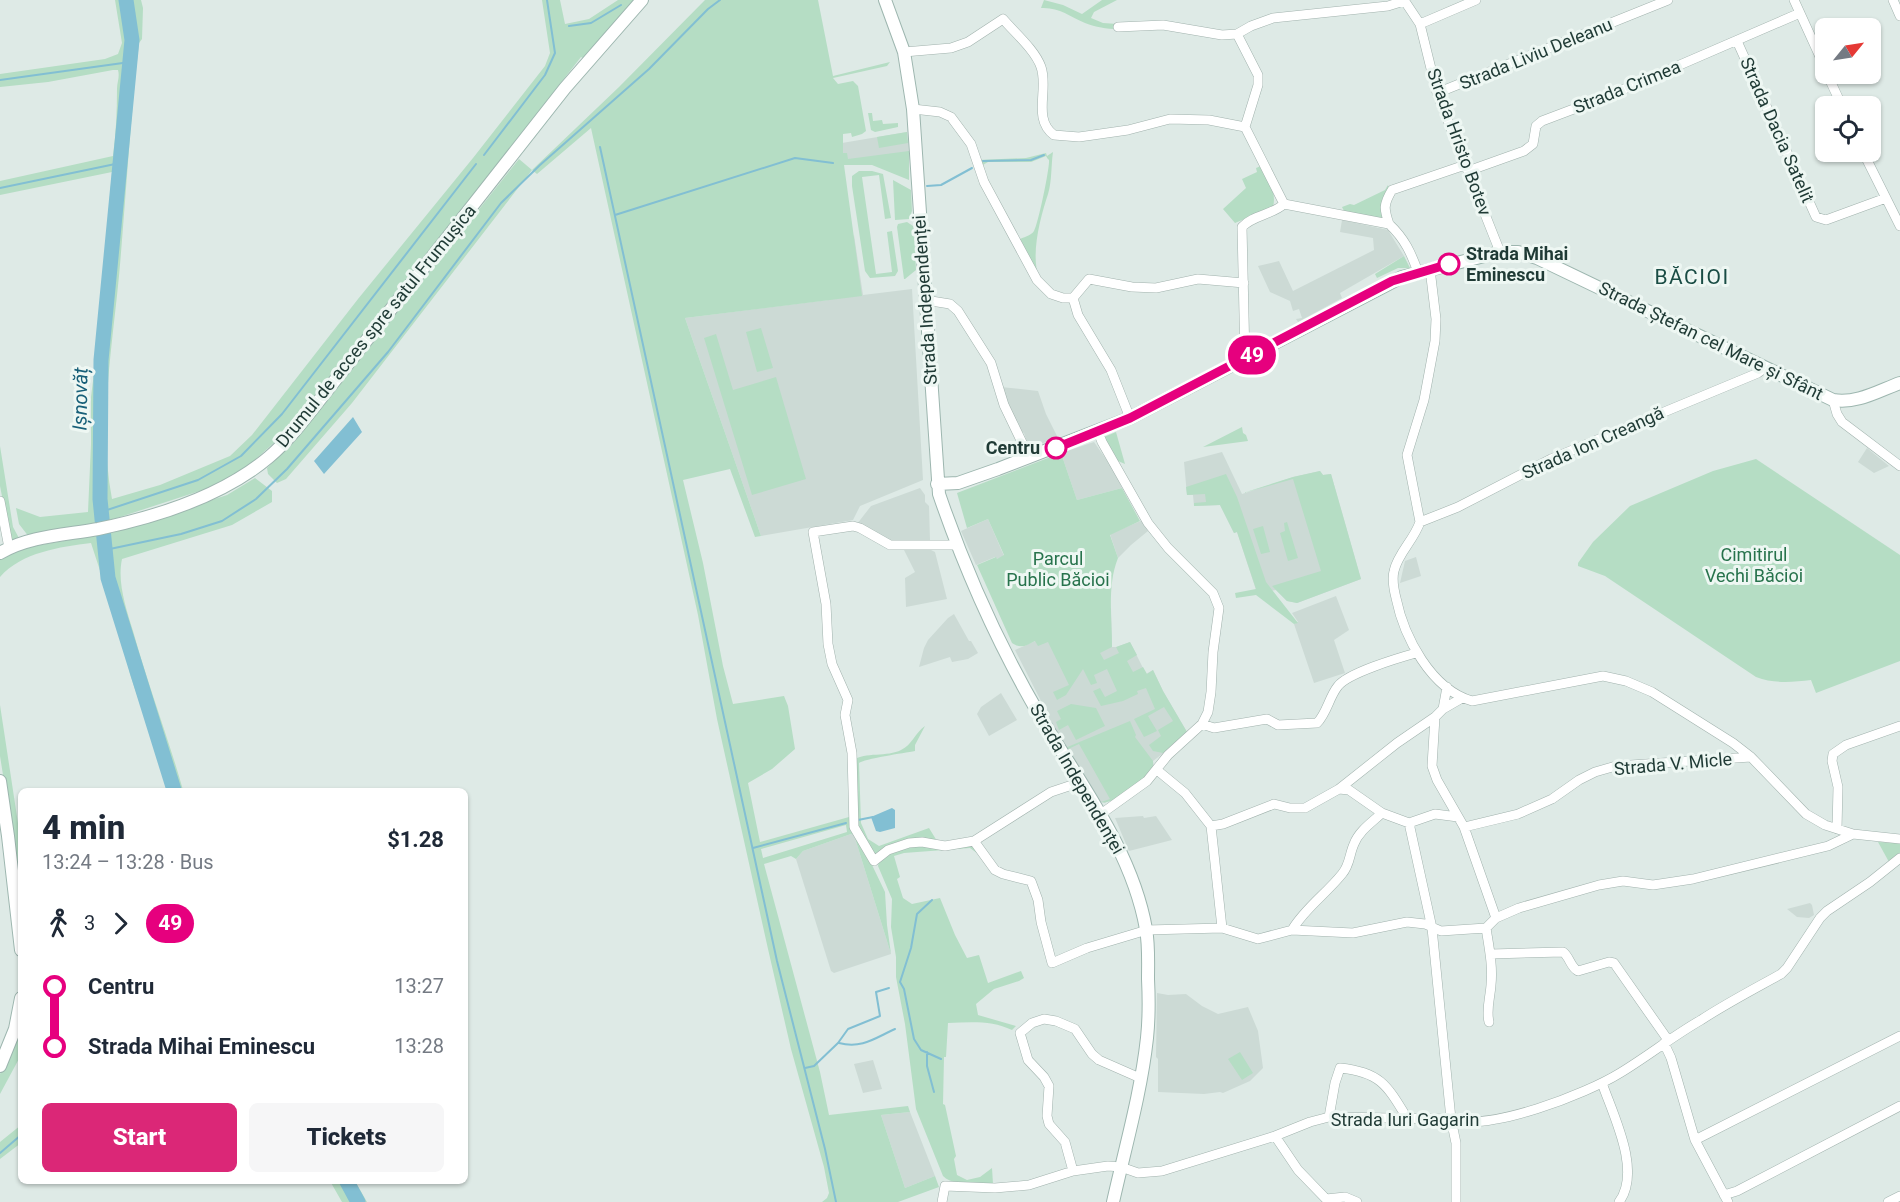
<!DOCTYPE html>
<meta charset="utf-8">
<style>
body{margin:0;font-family:Roboto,sans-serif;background:#f6f6f7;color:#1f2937;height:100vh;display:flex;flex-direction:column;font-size:22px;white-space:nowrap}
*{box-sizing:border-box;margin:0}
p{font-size:20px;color:#747a83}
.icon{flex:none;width:33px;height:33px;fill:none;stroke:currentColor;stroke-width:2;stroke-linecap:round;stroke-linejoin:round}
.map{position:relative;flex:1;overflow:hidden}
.panel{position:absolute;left:18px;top:788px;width:450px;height:396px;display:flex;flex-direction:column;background:#fff;border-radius:9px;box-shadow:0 2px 4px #0004}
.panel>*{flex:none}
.badge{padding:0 12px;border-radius:20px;font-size:21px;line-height:39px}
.needle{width:39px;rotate:60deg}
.controls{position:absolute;left:1815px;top:18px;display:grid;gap:12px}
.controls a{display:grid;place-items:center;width:66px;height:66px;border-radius:9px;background:#fff;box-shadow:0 2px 4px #0004;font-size:30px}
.map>.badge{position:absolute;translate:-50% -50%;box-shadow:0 0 0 3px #fff}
.legs{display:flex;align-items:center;gap:9px;height:66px;padding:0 24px;font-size:20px}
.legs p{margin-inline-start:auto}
.overview{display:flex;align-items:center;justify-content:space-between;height:102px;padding:0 24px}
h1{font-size:33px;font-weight:800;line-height:45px}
.button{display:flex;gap:12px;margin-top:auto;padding:12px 24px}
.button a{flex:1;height:69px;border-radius:9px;background:#db2777;color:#fff;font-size:24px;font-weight:800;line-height:69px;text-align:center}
.button a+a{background:#f6f6f7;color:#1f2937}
ul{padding:0 24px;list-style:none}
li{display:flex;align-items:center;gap:21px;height:60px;font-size:22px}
li i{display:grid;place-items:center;width:9px;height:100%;margin:0 8px;background:currentColor}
li i::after{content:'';width:15px;height:15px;margin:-8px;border:4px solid;border-radius:50%;background:#fff}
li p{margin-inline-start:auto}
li:first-child i{background:linear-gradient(#0000 50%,currentColor 0)}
li:last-child i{background:linear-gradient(currentColor 50%,#0000 0)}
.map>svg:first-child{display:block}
.built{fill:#ccdad5}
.green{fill:#b5ddc4;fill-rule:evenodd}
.water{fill:#82bfd3}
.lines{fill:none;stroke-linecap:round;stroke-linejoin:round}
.stream{stroke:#82bfd3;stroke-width:2}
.river{stroke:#82bfd3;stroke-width:15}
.street-casing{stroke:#a1b2ad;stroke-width:10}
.secondary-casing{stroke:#9db6af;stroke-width:14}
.street{stroke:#fff;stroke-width:9}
.secondary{stroke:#fff;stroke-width:12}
.line-1-casing{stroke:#fff;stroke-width:14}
.line-1{stroke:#e6007e;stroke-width:9}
.stop-1-dot{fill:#fff;stroke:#e6007e;stroke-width:3}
.labels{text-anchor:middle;stroke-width:6;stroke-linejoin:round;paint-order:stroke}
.street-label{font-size:18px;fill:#1f3a35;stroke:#eef7f3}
.stop-label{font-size:18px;font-weight:bold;fill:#1f3a35;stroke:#eef7f3;text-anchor:start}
.park-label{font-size:18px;fill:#27734c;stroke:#eef7f3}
.water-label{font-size:20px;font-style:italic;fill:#175f78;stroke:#eef7f3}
.quarter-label{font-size:21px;letter-spacing:1.5px;fill:#1a4d45;stroke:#eef7f3}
</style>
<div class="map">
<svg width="1900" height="1202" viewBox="0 0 1900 1202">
<rect width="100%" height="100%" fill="#deeae6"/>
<!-- built -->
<path class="built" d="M907,132L909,156L844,165L842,143Z
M1342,220L1388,230L1404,256L1340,293L1342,298L1298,322L1296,319L1302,318L1299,309L1293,311L1290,301L1270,292L1258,266L1279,261L1293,291L1374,250L1373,238L1340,232Z
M854,235L863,295L912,289L923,480L860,506L853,520L761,536L685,318L828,300Z
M1001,387L1038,391L1046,414L1058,438L1029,448L1024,433L1019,430Z
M1094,442L1115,472L1122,488L1077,500L1061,453Z
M1867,448L1889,466L1874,473L1858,462Z
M1222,452L1242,494L1293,477L1320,471L1323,475L1331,474L1361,579L1297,603L1287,601L1276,590L1257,593L1237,532L1234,533L1220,505L1194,506L1193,495H1187L1184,462Z
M920,488L925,495V502L929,506L930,540L896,543L857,524L871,506Z
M988,519L1004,556L997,559L995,557L976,565L961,531Z
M1143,520L1148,531L1131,545L1118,558L1110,534Z
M903,548L929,549L935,552L947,599L906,607L905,578L915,572Z
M1416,557L1421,576L1400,583L1405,561Z
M1336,596L1349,630L1334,640L1345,673L1314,683L1294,624L1298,622L1292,613Z
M1111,608L1112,647H1117L1130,642L1146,674L1153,670L1163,691L1187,732L1169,749L1153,761L1154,766L1105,803L1101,802L1089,788L1066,750L1015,650Z
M954,614L969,641H971L978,653L968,659L952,662L950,657L919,667L924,648L928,640L948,618Z
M1001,693L1017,720L989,736L977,714L981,707Z
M1143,816L1144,818L1156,816L1172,840L1129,851L1115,818Z
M851,834L854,835L891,954L834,973L831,971L796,859L803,851Z
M1810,903L1812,905L1814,915L1809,918L1797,917L1787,909Z
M1157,993L1168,995L1186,994L1202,1006L1218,1014L1248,1007L1258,1031L1263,1068L1250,1081L1223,1093L1220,1092L1204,1094L1158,1092V1059L1156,1057Z
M873,1060L882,1089L863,1093L854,1064Z
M910,1112L935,1176L905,1188L881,1115Z"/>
<!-- green -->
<path class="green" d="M115,0H141L143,8L142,39L139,43C130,121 126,198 119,276C112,349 98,426 112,499L160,485L230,456L252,435L358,299L473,158L545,66L550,53L542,0H560L565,24L589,19L618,0H636L585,59L581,57L288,430L246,468L215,486L117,518L29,537L19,524L16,508L40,517L88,512L91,444V397L96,357L112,172L0,195V181L113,156C116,133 117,112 117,89C117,82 120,77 118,70H113L48,82L0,87V74L105,59L118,54L122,43Z
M705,0H818L833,76L890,62L887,66L833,78L838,84L853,81L858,86L866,131L862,134L852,137L851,133L843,134V153H847L848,159L909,151V180L872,165H844L862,296L685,318L761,536L755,537L730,469L683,480L703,563L723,666L733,704L784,696L788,706L795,749L772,769L748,783L760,842L849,817L885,892L887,925L891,954L854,835L851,834L803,851L796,859L791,856L764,864L820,1072L829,1115L908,1106L910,1112L881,1115L905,1188L935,1176L939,1187L898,1202H822L827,1198L829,1193L824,1167L791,1049L768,949L717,719L698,615L591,128L537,174L532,170L352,403L286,479L277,483L268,474L267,468L294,442L519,159L532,170L619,87ZM846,825L847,832L763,858L761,849Z
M1044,0L1063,5L1082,14L1102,0H1117L1094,12L1091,18L1103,23L1118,24V29C1106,29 1096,27 1085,23C1069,16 1059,7 1041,8Z
M868,113H872L873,121L882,120L883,124L898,123V127L875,132L871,130Z
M907,132L908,143L879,148L877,137Z
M1053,152C1051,165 1052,181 1048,194C1041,215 1030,255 1039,277L1018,240C1023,237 1031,236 1034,231C1038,225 1050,167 1049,160C1048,159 1047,158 1046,156L1031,162H988L981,166L979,160L1026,158L1046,153L1047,156Z
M1261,166C1268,179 1277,192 1273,207L1235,223L1223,209L1246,188L1242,179L1257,172L1256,168Z
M859,171H872L883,174L891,218L885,219L879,175L862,177L876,274L892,272L887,232L892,231L898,271L895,276L870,278L865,271L852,186V176Z
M893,180L911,190L912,211L909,219L895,220Z
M1388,185L1389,191L1384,219L1344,211L1342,207L1350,204L1354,205L1385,190Z
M907,222L913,226L914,231L916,270L905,279H904L897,227L898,224Z
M1404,256L1410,268H1398L1377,278L1375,274Z
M761,328L773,368L757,372L746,332Z
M716,334L733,390L776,377L806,479L752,495L704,338Z
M1242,427L1243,433L1246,435L1248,441L1203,447Z
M1116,432L1125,464L1118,461L1104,437Z
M0,446L13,527L20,540L11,542L0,486Z
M1061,453L1077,500L1122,488L1140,521L1110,535L1118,558C1107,585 1112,619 1112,647L1100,653L1104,660L1119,653L1116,647L1130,642L1137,655L1127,661L1133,672L1143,667L1147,674L1153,670L1163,691L1187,732L1163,753L1153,751L1149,745L1161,736L1158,730L1173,721L1164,707L1148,716L1157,731L1144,737L1134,719L1155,709L1146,688L1137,691L1138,694L1123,701L1101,706L1093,691L1100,688L1105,697L1117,691L1107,669L1094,675L1097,683L1091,685L1083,669L1066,695L1057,700L1053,692L1069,685L1048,642L1038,646L1035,641C1026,646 1021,649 1012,643L977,565L996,557L997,559L1004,555L988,519L967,528L957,493Z
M1756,459L1900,555V661L1816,693L1811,680C1793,682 1774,684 1756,677L1605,576L1578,566V563L1593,542L1630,506L1713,471Z
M1320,471L1323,475L1331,474L1361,579L1297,603L1287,601L1272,586L1321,571L1293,479L1243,493L1293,477Z
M1226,474L1237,497L1266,582L1298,623L1294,624L1256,595L1236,598L1235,593L1256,589L1237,532L1234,533L1220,505L1194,506V503L1206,502L1205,494L1187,495L1186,487Z
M255,478L272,491V502L232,525L122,559C117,582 126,608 133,631C148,685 168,737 183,790H169L130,674L123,641L91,543C60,547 22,552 0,577V557L29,547L115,532L227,495Z
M1287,522L1298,558L1288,561L1280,533L1285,531L1284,523Z
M1263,526L1270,552L1261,554L1253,529Z
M1071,704L1096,708L1105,726L1076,740L1068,725L1059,730L1056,722L1061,719L1057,711Z
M0,705L21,843V912L7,800L0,756Z
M1130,721L1136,735L1135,737L1153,761V769C1143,779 1115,806 1101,802L1110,799L1079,744L1066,750L1065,748Z
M925,726L915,745V751C904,753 864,759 859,763L861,823L868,839L879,846L929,828L937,841L923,839L874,856L857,831L854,760C864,752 888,757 901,750C912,745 915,733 925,726Z
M1878,842L1900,843V853L1889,862Z
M909,845H973L981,856L970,848L904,853L894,856L900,877L897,879L903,898L912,904L940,898L955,935L967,958L979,955L988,983L1021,971L1024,978L1019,981L994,989L976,1004L978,1015L1016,1026L1012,1030C992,1020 970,1022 948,1023L946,1057H944L943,1104L945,1105L956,1156L954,1159L957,1175L967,1180L980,1177L992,1168L993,1184C978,1184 954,1187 943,1176L916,1109L905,1024L896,977V957L891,927L892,899L878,866L879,861L890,852Z
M21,1028V1055L0,1094V1074Z
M1240,1052L1253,1073L1242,1080L1228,1059Z
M21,1125V1143L0,1159V1142Z
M330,1181H355L367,1202H342Z"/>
<!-- water -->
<path class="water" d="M353,417L362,432L324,474L314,461Z
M892,808L895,810V828L880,832L876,831L871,817Z"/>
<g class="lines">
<!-- stream -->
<path class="stream" d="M569,26L591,23L621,5
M0,80L130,62
M600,147L777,961L825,1149L836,1202
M484,155L545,75L555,53L547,0
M983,161L1031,160L1044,155
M927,186L941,185L972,168
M0,188L120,163
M615,215L795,158L833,163
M101,512L198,480L241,456L282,414L476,164
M105,550L181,534L222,521L256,499L287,469L388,352L501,203L540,165L649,69L708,9L720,0
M858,820L873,817
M753,848L846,823
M932,900L917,914L911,948L900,982L904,989L914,1039L921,1050L941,1059
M839,1043C862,1049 875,1038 895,1029
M927,1052V1066L934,1092
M805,1068L814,1066L838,1043L848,1029L880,1016L876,992L889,988
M0,1153L21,1135"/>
<!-- river -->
<path class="river" d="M126,0L132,40L101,360L100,499L108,578L174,790
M346,1180L358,1202"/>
<!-- street casing -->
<g class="street-casing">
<path id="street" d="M1404,0L1420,24L1437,93L1500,252
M1794,0L1826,70
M1893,0L1900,16
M1420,24L1476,0
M1118,27L1163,25L1222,35L1237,34L1251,26L1273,18L1388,6L1404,1
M1237,34L1258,75V85L1245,127
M1737,41L1816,217L1826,220L1886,198
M904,52L951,48L968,42L1003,19C1015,33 1035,50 1041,67C1049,89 1032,119 1054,135L1079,137L1128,130L1170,119L1209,120L1245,127
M1827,74L1842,106
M1437,93L1668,0
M913,109L940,112L951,117L971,144L984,182L1037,280L1051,294L1063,298H1073
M1245,127L1284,204
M1863,152L1900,226
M1468,171L1524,151L1533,144L1536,126L1542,121L1608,96L1800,13
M1284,204L1389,224C1405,239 1411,253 1418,272
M1389,224C1384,209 1383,205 1392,190L1465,165
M1430,269L1436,319L1435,341L1424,400L1407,455L1420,522C1414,540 1398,553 1394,571C1392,579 1394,590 1396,598C1404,637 1431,689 1472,701L1603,676L1626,681L1652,692L1733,743L1751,757L1806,814L1825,825L1853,834L1900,839
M1073,298L1089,279L1132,287L1156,288L1198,279L1244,283
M1073,298L1078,315L1111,370L1130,418
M925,300L950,304L958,311L991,363L1004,405L1029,457
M1245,359L1242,227C1253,215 1272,215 1284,204
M1833,400L1837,414L1842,422L1900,466
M1098,432L1102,442L1148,523L1168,548L1213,593L1219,608L1213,652L1211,692L1208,712L1202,724L1168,755L1147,781L1101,814
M0,501L9,548
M1420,522L1458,507L1551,459L1758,373L1766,367
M957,545H890L860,528L853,526L813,532L826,604L828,644L832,664L848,700L845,715L852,753L854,827L874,861L888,850L909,843L922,842L945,846L974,841L995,870L1003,874L1031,881L1038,900L1041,922L1052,963L1087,948L1147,930L1222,928L1258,939L1292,930L1353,933L1407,922L1425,924L1441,931L1486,928L1496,918L1519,908L1599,885L1623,881L1653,885L1693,879L1828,846L1853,834
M1462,698L1443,709L1435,717L1432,766L1437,780L1464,827L1496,918
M1443,709L1447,687
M1202,724L1214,728L1267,719L1278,725L1317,723C1327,713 1329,697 1338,686C1348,673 1398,658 1416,653
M1157,770L1185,793L1211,826L1223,824L1274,804L1290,808H1305L1339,789L1349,790L1382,813L1409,823L1435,814L1458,817
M1339,789L1397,743L1435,717
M1409,823L1432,928L1451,1119L1456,1143V1202
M1211,826L1222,928
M1464,827L1518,814L1552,799L1579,780L1595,772L1616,766L1751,757
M1837,829L1838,787L1832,761L1833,754L1846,745L1900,726
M974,841L1051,792L1081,782
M1486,928C1489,947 1493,966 1491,985C1490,999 1486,1009 1489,1022
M1292,930C1305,908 1326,894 1342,874C1350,865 1349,855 1354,844C1359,831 1371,823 1382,813
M1491,954L1563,952C1570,957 1570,967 1578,971L1609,962L1614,963L1668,1040
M1664,1043L1671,1058L1695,1140L1728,1202
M1602,1083C1613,1115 1642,1171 1619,1202
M1329,1117L1335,1083L1340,1068C1380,1072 1387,1085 1407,1118
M1275,1136L1298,1170L1326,1199L1345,1197L1357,1202
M1695,1140L1900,1036
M1073,1171L1065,1142L1049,1124L1047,1116L1049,1086L1044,1077L1028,1060L1020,1033L1032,1023L1044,1019L1056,1021L1075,1029L1092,1054L1099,1060L1140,1078
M1724,1195L1737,1191L1900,1106
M942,1202L945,1186L995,1188L1029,1185L1073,1171L1108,1166L1121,1167L1138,1173L1162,1171L1275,1136L1310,1122L1329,1117L1451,1119C1489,1132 1586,1094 1620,1073C1648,1056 1673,1036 1701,1020C1727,1003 1754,989 1781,974L1787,968L1820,918L1827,911L1870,882L1900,858
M1888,1202L1900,1196"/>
</g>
<!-- secondary casing -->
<g class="secondary-casing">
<path id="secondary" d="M885,0L904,52L913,109L939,494C965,570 999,646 1040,716C1080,784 1132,850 1146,929C1149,946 1148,963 1148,979C1149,999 1149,1019 1147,1038C1141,1093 1125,1148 1113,1202
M937,484L958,483L998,469L1130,418L1402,277L1500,252H1518L1537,258L1833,400C1857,404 1878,391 1900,383
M0,553C29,536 65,535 98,529C156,517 223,496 269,457C288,441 303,421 318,402L565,88L642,0
M0,781L8,836L21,950
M0,1066L15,1029L21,998"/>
</g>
<!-- street -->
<use href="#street" class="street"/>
<!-- secondary -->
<use href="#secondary" class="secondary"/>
</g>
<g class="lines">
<!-- line-1 casing -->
<g class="line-1-casing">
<path id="line-1" d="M1056,448L1130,418L1392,281L1449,264"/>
</g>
<!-- line-1 -->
<use href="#line-1" class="line-1"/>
</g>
<!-- markers -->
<g class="stop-1-dot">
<circle cx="1449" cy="264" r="10"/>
<circle cx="1056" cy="448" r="10"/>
</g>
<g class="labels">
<!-- street labels -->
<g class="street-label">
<text transform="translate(1536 54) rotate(-22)" y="6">Strada Liviu Deleanu</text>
<text transform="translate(1627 87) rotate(-22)" y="6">Strada Crimea</text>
<text transform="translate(1777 130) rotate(66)" y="6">Strada Dacia Satelit</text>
<text transform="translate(1459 142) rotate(70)" y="6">Strada Hristo Botev</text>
<text transform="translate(925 300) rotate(-94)" y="6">Strada Independenței</text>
<text transform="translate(376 326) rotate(-51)" y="6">Drumul de acces spre satul Frumușica</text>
<text transform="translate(1711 341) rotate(26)" y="6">Strada Ștefan cel Mare și Sfânt</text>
<text transform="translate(1593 443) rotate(-24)" y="6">Strada Ion Creangă</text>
<text transform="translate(1673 764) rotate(-5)" y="6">Strada V. Micle</text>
<text transform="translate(1077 779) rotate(60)" y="6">Strada Independenței</text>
<text x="1405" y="1126">Strada Iuri Gagarin</text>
</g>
<!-- stop labels -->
<g class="stop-label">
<text x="1466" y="260">Strada Mihai<tspan x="1466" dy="21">Eminescu</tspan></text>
<text x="1040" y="454" text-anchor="end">Centru</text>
</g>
<!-- park labels -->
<g class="park-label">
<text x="1754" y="561">Cimitirul<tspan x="1754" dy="21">Vechi Băcioi</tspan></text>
<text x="1058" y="565">Parcul<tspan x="1058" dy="21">Public Băcioi</tspan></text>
</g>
<!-- water labels -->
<g class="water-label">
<text transform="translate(80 399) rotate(-89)" y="7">Ișnovăț</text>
</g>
<!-- quarter labels -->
<g class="quarter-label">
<text x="1692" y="284">BĂCIOI</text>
</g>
</g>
</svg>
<div class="controls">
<a><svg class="needle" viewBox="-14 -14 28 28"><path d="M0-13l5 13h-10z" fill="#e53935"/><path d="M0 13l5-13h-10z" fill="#747a83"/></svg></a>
<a><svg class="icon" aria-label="locate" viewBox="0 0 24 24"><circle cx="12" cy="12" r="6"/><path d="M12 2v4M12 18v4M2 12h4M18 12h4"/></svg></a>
</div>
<b class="badge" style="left:1252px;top:355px;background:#e6007e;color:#fff">49</b>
<section class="panel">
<div class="overview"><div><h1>4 min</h1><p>13:24 – 13:28 · Bus</p></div><b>$1.28</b></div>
<div class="legs"><svg class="icon" aria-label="walk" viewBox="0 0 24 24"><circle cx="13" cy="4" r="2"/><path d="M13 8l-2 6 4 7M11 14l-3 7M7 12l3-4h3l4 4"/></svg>3<svg class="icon" aria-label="forward" viewBox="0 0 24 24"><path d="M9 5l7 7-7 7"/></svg><b class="badge" style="background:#e6007e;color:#fff">49</b></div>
<ul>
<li><i style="color:#e6007e"></i><b>Centru</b><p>13:27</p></li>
<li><i style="color:#e6007e"></i><b>Strada Mihai Eminescu</b><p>13:28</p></li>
</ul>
<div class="button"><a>Start</a><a>Tickets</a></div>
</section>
</div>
